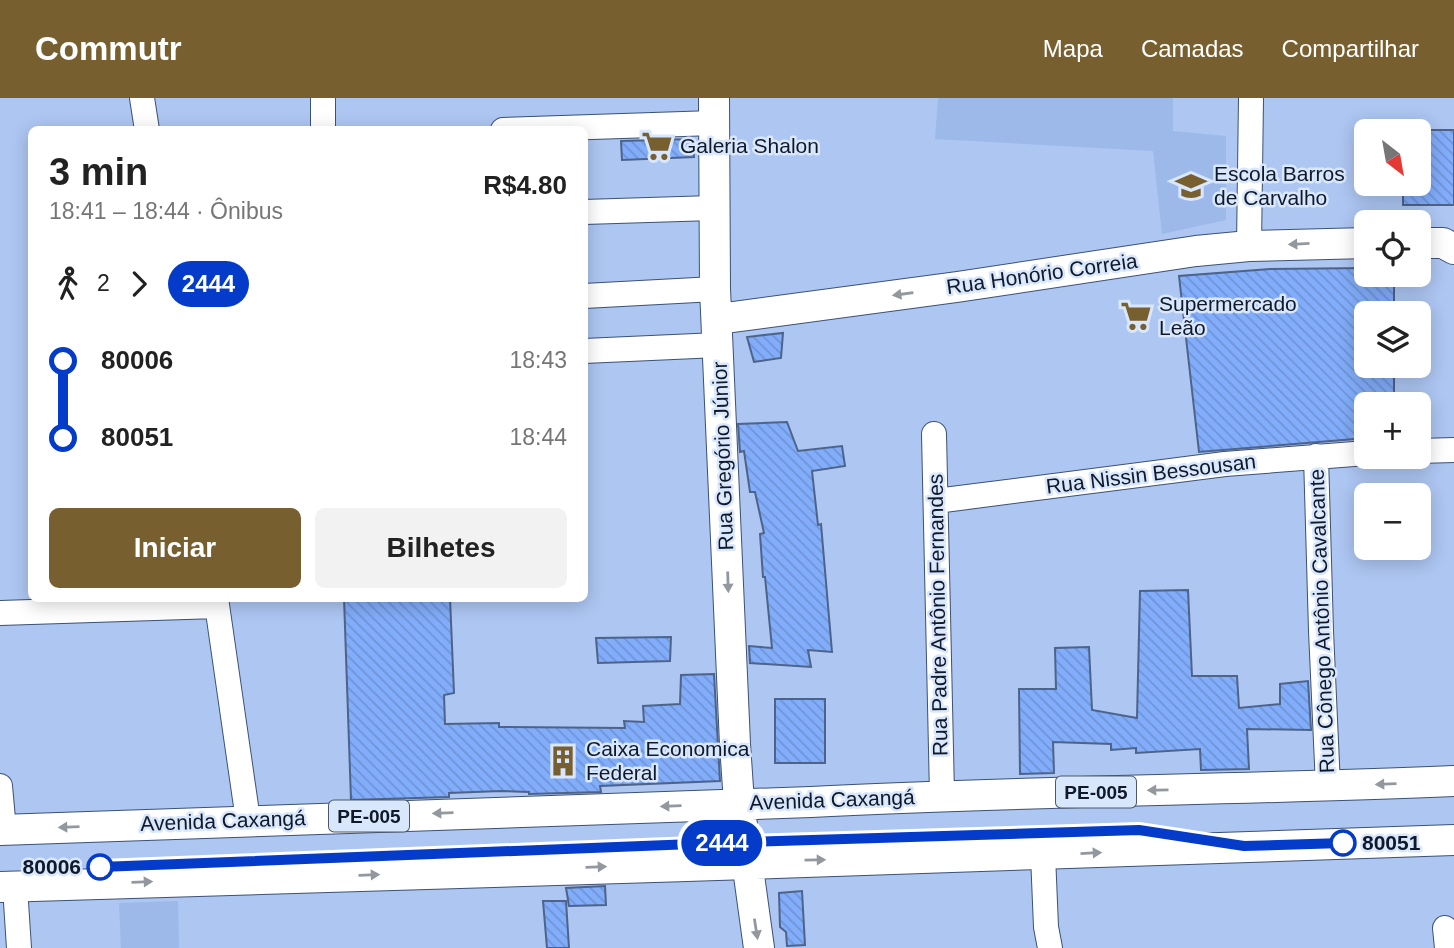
<!DOCTYPE html>
<html lang="pt">
<meta charset="utf-8">
<style>
body{margin:0;font-family:Helvetica,sans-serif;background:#f2f2f2;color:#222;height:100vh;display:flex;flex-direction:column;font-size:26px;white-space:nowrap}
*{box-sizing:border-box;margin:0}
p{font-size:23px;color:#767676}
.icon{flex:none;width:38px;height:38px;fill:none;stroke:currentColor;stroke-width:2;stroke-linecap:round;stroke-linejoin:round}
.map{position:relative;flex:1;overflow:hidden}
.side{position:absolute;left:28px;top:28px;width:560px;height:476px;display:flex;flex-direction:column;background:#fff;border-radius:10px;box-shadow:0 4px 18px #0003}
.side>*{flex:none}
.badge{padding:0 14px;border-radius:23px;font-size:24px;line-height:46px}
.needle{width:46px;rotate:149deg}
.buttons{position:absolute;left:1354px;top:21px;display:grid;gap:14px}
.buttons a{display:grid;place-items:center;width:77px;height:77px;border-radius:10px;background:#fff;box-shadow:0 4px 18px #0003;font-size:35px}
.map>.badge{position:absolute;translate:-50% -50%;box-shadow:0 0 0 4px #fff}
.legs{display:flex;align-items:center;gap:10px;height:77px;padding:0 21px;font-size:23px}
.legs p{margin-inline-start:auto}
.headline{display:flex;align-items:center;justify-content:space-between;height:119px;padding:0 21px}
h1{font-size:38px;font-weight:800;line-height:52px}
.primary-button{display:flex;gap:14px;margin-top:auto;padding:14px 21px}
.primary-button a{flex:1;height:80px;border-radius:10px;background:#785f30;color:#fff;font-size:28px;font-weight:800;line-height:80px;text-align:center}
.primary-button a+a{background:#f2f2f2;color:#222}
ul{padding:0 21px;list-style:none}
li{display:flex;align-items:center;gap:24px;height:77px;font-size:26px}
li i{display:grid;place-items:center;width:10px;height:100%;margin:0 9px;background:currentColor}
li i::after{content:'';width:18px;height:18px;margin:-9px;border:5px solid;border-radius:50%;background:#fff}
li p{margin-inline-start:auto}
li:first-child i{background:linear-gradient(#0000 50%,currentColor 0)}
li:last-child i{background:linear-gradient(currentColor 50%,#0000 0)}
header{display:flex;align-items:center;gap:42px;box-sizing:border-box;height:98px;padding:0 35px;background:#785f30;color:#fff}
header strong{font-size:33px}
nav{display:flex;gap:38px;margin-inline-start:auto;font-size:24px}
.map>svg:first-child{display:block}
.built{fill:#9cb9e9}
.building{fill:url(#building-back-hatch);stroke:#4d638a;stroke-width:2}
.lines{fill:none;stroke-linecap:round;stroke-linejoin:round}
.minor-casing{stroke:#3c5176;stroke-width:26}
.major-casing{stroke:#3c5176;stroke-width:32}
.minor{stroke:#fff;stroke-width:24}
.major{stroke:#fff;stroke-width:30}
.oneway{fill:#93989f}
.line-1-casing{stroke:#fff;stroke-width:16}
.line-1{stroke:#043bc9;stroke-width:10}
.stop-1-dot{fill:#fff;stroke:#043bc9;stroke-width:3.5}
.labels{text-anchor:middle;stroke-width:5;stroke-linejoin:round;paint-order:stroke}
.shield{fill:#d9e7fd;stroke:#4c5769;stroke-width:2}
.shield-label{font-size:19px;font-weight:bold;fill:#101929}
.poi-label{font-size:21px;fill:#101929;stroke:#d9e7fd;text-anchor:start}
.street-label{font-size:21px;fill:#101929;stroke:#d9e7fd}
.stop-label{font-size:21px;font-weight:bold;fill:#101929;stroke:#d9e7fd;text-anchor:start}
</style>
<header>
<strong>Commutr</strong>
<nav><a>Mapa</a><a>Camadas</a><a>Compartilhar</a></nav>
</header>
<div class="map">
<svg width="1454" height="850" viewBox="0 0 1454 850">
<defs>
<pattern id="building-back-hatch" width="6" height="6" patternUnits="userSpaceOnUse" patternTransform="scale(1.75)"><rect width="6" height="6" fill="#82adfa"/><path d="M-1 5l2 2M0 0l6 6M5-1l2 2" fill="none" stroke="#6f94d6"/></pattern>
</defs>
<rect width="100%" height="100%" fill="#adc6f2"/>
<!-- built -->
<path class="built" d="M938,0H1173V33L1226,38V122L1162,136L1153,53L935,41Z
M178,803L179,850H121L119,805Z"/>
<!-- building -->
<path class="building" d="M1419,32H1454V107H1403V86H1419Z
M693,41L694,59L622,62L621,43Z
M1367,170V177H1394V215H1367V268H1394V306H1367V340L1199,354L1179,178L1270,171Z
M783,235L781,260L754,264L747,239Z
M787,324L798,353L842,348L845,368L812,373L818,427L821,426L832,554L808,552L811,569L750,565L749,548L772,550L765,479H763L760,436L764,435L755,394H750L744,353L740,354L738,326Z
M1188,492L1192,578H1237L1239,610L1280,606V586L1308,583L1311,632L1247,631L1249,671L1201,672L1200,651L1136,655V650L1111,652V646L1053,644L1054,675L1020,676L1019,591H1056L1055,550L1089,549L1092,612L1137,620L1140,493Z
M344,500H450L454,595L444,597L445,626L499,625V629L625,630L624,623L644,624L643,608L680,606L681,577L714,576L720,683L600,688L601,694L529,696V694L501,693L449,695V699L351,702Z
M671,539L670,563L598,565L596,540Z
M775,601H825V665H775Z
M605,788L606,807L569,808L566,790Z
M802,793L805,847L787,848L786,834L780,829L779,795Z
M543,803H566L569,850H547Z"/>
<g class="lines">
<!-- minor casing -->
<g class="minor-casing">
<path id="minor" d="M142,0L147,32
M323,0V32
M503,32L714,25
M584,114L713,110
M1249,148L1251,0
M584,198L715,191
M584,253L718,247
M934,336L942,697
M1419,353L1454,352
M1316,358L1321,533L1328,688
M936,403L1225,366L1367,355
M216,500L248,722
M0,515L217,508
M0,688L4,732
M1043,757L1046,829L1050,850
M15,789L19,850
M1445,830L1447,850"/>
</g>
<!-- major casing -->
<g class="major-casing">
<path id="major" d="M714,0L715,191L735,646L739,705L759,850
M1419,145H1443L1454,151
M718,221L957,189L1196,153L1249,148L1367,145
M0,732L811,704C1025,693 1240,692 1454,683
M0,789C485,777 969,757 1454,742"/>
</g>
<!-- minor -->
<use href="#minor" class="minor"/>
<!-- major -->
<use href="#major" class="major"/>
</g>
<!-- one-way arrows -->
<defs><path id="oneway-solid" d="M-6-.8H1V-3.2L6.5 0L1 3.2V.8H-6Z" transform="scale(1.75)"/></defs>
<g class="oneway">
<use href="#oneway-solid" transform="translate(1299 146) rotate(177)"/>
<use href="#oneway-solid" transform="translate(903 196) rotate(172)"/>
<use href="#oneway-solid" transform="translate(728 484) rotate(88)"/>
<use href="#oneway-solid" transform="translate(1386 686) rotate(178)"/>
<use href="#oneway-solid" transform="translate(1158 692) rotate(179)"/>
<use href="#oneway-solid" transform="translate(671 708) rotate(178)"/>
<use href="#oneway-solid" transform="translate(443 715) rotate(178)"/>
<use href="#oneway-solid" transform="translate(69 729) rotate(178)"/>
<use href="#oneway-solid" transform="translate(1091 755) rotate(-3)"/>
<use href="#oneway-solid" transform="translate(815 762) rotate(-1)"/>
<use href="#oneway-solid" transform="translate(596 769) rotate(-2)"/>
<use href="#oneway-solid" transform="translate(369 777) rotate(-2)"/>
<use href="#oneway-solid" transform="translate(142 784) rotate(-2)"/>
<use href="#oneway-solid" transform="translate(756 831) rotate(81)"/>
</g>
<g class="lines">
<!-- line-1 casing -->
<g class="line-1-casing">
<path id="line-1" d="M100,769L744,744L1139,732L1244,748L1343,745"/>
</g>
<!-- line-1 -->
<use href="#line-1" class="line-1"/>
</g>
<!-- icons -->
<defs>
<g id="supermarket-bare" transform="scale(2.415)"><path d="M-6-5.5h2.5l.6 2H6L4.5 2H-2.5L-4.4-4H-6ZM-1.5 3.2a1.3 1.3 0 1 0 .1 0ZM3 3.2a1.3 1.3 0 1 0 .1 0Z" fill="#785f30" stroke="#d9e7fd" stroke-width="2.5" paint-order="stroke"/></g>
<g id="school-bare" transform="scale(2.415)"><path d="M0-5L7-2L0 1L-7-2ZM-4 1L0 2.5L4 1V4Q0 6-4 4Z" fill="#785f30" stroke="#d9e7fd" stroke-width="2.5" paint-order="stroke"/></g>
<g id="building-bare" transform="scale(2.415)"><path d="M-4-6H4V6H1V3H-1V6H-4ZM-2.5-4.3h1.7v1.8h-1.7ZM.8-4.3h1.7v1.8H.8ZM-2.5-1h1.7V.8h-1.7ZM.8-1h1.7V.8H.8Z" fill="#785f30" stroke="#d9e7fd" stroke-width="2.5" paint-order="stroke"/></g>
</defs>
<g fill-rule="evenodd">
<use href="#supermarket-bare" x="657" y="48"/>
<use href="#school-bare" x="1191" y="88"/>
<use href="#supermarket-bare" x="1136" y="218"/>
<use href="#building-bare" x="563" y="663"/>
</g>
<!-- markers -->
<g class="stop-1-dot">
<circle cx="1343" cy="745" r="12"/>
<circle cx="100" cy="769" r="12"/>
</g>
<g class="labels">
<!-- shield labels -->
<g class="shield">
<rect x="1056" y="678.5" width="80" height="31" rx="5"/>
<rect x="329" y="702.5" width="80" height="31" rx="5"/>
</g>
<g class="shield-label">
<text x="1096" y="701">PE-005</text>
<text x="369" y="725">PE-005</text>
</g>
<!-- poi labels -->
<g class="poi-label">
<text x="680" y="55">Galeria Shalon</text>
<text x="1214" y="83">Escola Barros<tspan x="1214" dy="24">de Carvalho</tspan></text>
<text x="1159" y="213">Supermercado<tspan x="1159" dy="24">Leão</tspan></text>
<text x="586" y="658">Caixa Economica<tspan x="586" dy="24">Federal</tspan></text>
</g>
<!-- street labels -->
<g class="street-label">
<text transform="translate(1042 176) rotate(-8)" y="7">Rua Honório Correia</text>
<text transform="translate(723 358) rotate(-92)" y="7">Rua Gregório Júnior</text>
<text transform="translate(1151 376) rotate(-7)" y="7">Rua Nissin Bessousan</text>
<text transform="translate(938 517) rotate(-91)" y="7">Rua Padre Antônio Fernandes</text>
<text transform="translate(1322 523) rotate(-92)" y="7">Rua Cônego Antônio Cavalcante</text>
<text transform="translate(832 702) rotate(-2)" y="7">Avenida Caxangá</text>
<text transform="translate(223 723) rotate(-2)" y="7">Avenida Caxangá</text>
</g>
<!-- stop labels -->
<g class="stop-label">
<text x="1362" y="752">80051</text>
<text x="81" y="776" text-anchor="end">80006</text>
</g>
</g>
</svg>
<div class="buttons">
<a><svg class="needle" viewBox="-14 -14 28 28"><path d="M0-13l5 13h-10z" fill="#e53935"/><path d="M0 13l5-13h-10z" fill="#767676"/></svg></a>
<a><svg class="icon" aria-label="locate" viewBox="0 0 24 24"><circle cx="12" cy="12" r="6"/><path d="M12 2v4M12 18v4M2 12h4M18 12h4"/></svg></a>
<a><svg class="icon" aria-label="layers" viewBox="0 0 24 24"><path d="M12 4l9 5-9 5-9-5zM3 14l9 5 9-5"/></svg></a>
<a>+</a>
<a>−</a>
</div>
<b class="badge" style="left:722px;top:745px;background:#043bc9;color:#fff">2444</b>
<section class="side">
<div class="headline"><div><h1>3 min</h1><p>18:41 – 18:44 · Ônibus</p></div><b>R$4.80</b></div>
<div class="legs"><svg class="icon" aria-label="walk" viewBox="0 0 24 24"><circle cx="13" cy="4" r="2"/><path d="M13 8l-2 6 4 7M11 14l-3 7M7 12l3-4h3l4 4"/></svg>2<svg class="icon" aria-label="forward" viewBox="0 0 24 24"><path d="M9 5l7 7-7 7"/></svg><b class="badge" style="background:#043bc9;color:#fff">2444</b></div>
<ul>
<li><i style="color:#043bc9"></i><b>80006</b><p>18:43</p></li>
<li><i style="color:#043bc9"></i><b>80051</b><p>18:44</p></li>
</ul>
<div class="primary-button"><a>Iniciar</a><a>Bilhetes</a></div>
</section>
</div>
